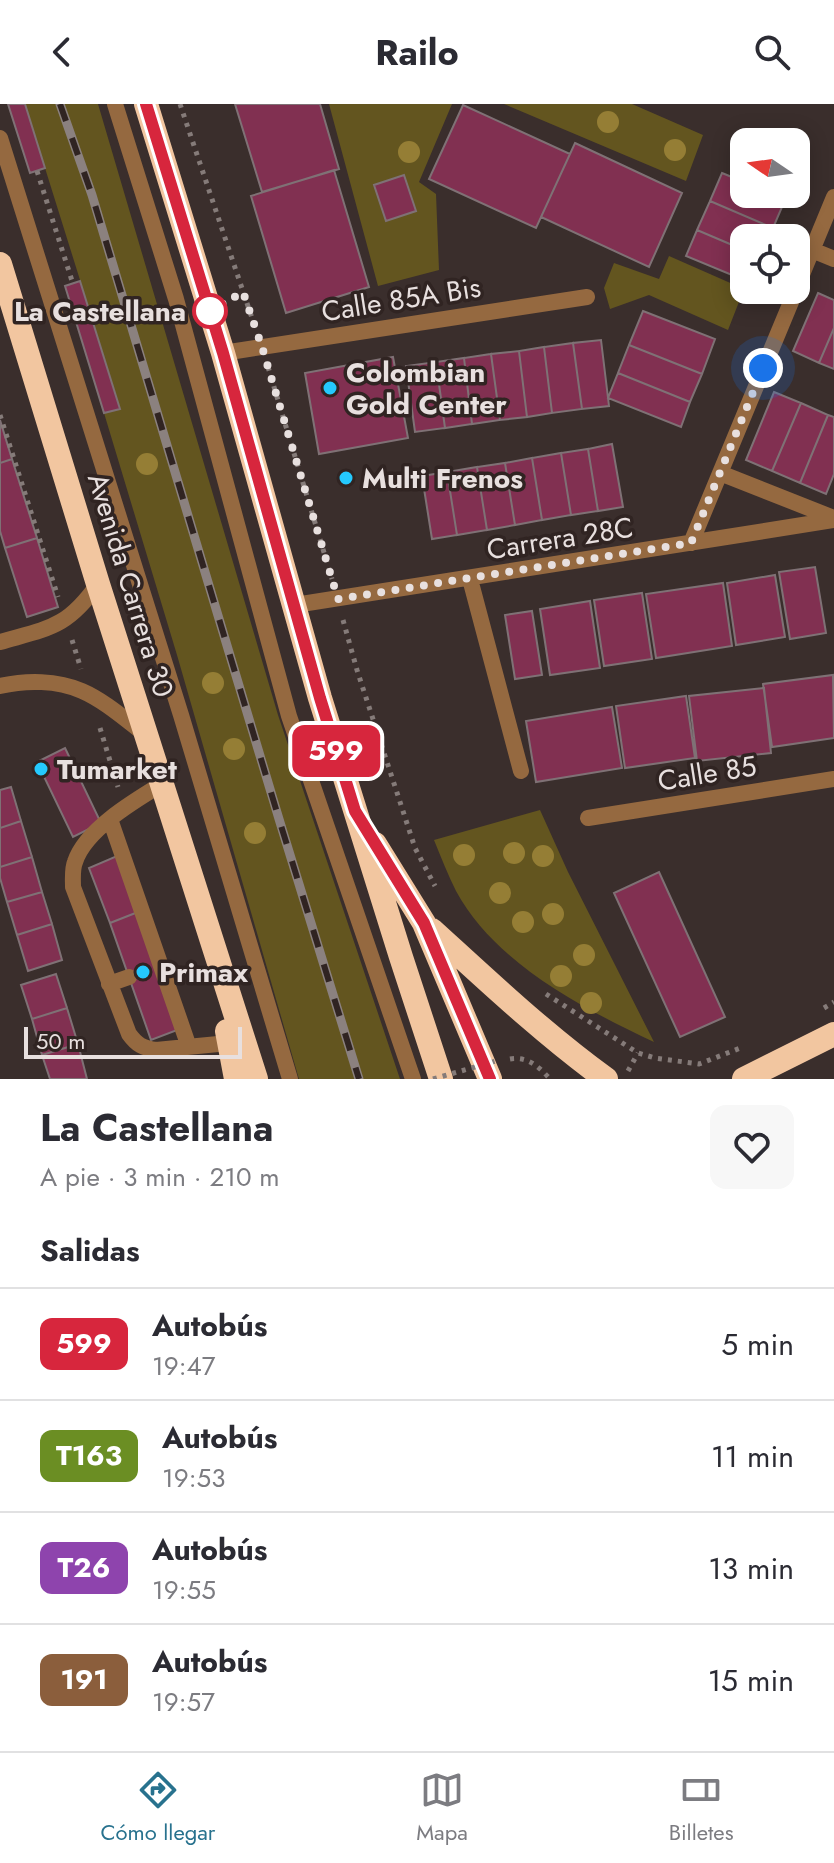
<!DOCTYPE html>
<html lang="es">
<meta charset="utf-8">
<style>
body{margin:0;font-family:Jost,sans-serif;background:#f7f7f7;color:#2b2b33;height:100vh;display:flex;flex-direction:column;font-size:30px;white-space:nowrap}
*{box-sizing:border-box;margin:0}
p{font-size:26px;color:#7c7c81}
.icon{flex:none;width:44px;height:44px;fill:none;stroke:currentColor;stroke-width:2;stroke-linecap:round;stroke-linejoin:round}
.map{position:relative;height:975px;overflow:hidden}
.details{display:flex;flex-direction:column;background:#fff;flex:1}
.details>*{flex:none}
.badge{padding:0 16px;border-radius:12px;font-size:28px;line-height:52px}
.needle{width:52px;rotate:283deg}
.fabs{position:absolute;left:730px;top:24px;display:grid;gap:16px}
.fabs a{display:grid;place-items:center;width:80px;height:80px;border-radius:16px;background:#fff;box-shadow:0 4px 20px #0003;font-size:40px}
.scale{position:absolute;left:24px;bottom:20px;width:218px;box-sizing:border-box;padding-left:8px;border:4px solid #e8e0df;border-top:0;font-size:22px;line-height:28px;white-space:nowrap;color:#e8e0df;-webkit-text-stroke:6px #302422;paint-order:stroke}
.you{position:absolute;width:40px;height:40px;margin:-20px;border:6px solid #fff;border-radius:50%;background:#1a73e8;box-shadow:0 0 0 12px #1a73e833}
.map>.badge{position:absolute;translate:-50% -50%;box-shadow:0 0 0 4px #fff}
h2{padding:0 40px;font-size:30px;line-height:72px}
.round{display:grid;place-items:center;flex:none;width:84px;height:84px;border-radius:16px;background:#f7f7f7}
.overview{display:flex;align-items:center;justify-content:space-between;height:136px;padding:0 40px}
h1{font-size:38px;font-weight:700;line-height:60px}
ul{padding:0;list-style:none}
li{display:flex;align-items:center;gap:24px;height:112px;padding:0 40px;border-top:2px solid #e1e1e2}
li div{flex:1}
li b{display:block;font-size:30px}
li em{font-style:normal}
li .badge{min-width:88px;font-weight:700;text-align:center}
header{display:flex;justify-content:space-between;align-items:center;height:104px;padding:0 40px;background:#fff;font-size:36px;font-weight:700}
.menu{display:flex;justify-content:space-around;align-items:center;height:112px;border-top:2px solid #e1e1e2;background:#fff;font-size:22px;color:#7c7c81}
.menu a{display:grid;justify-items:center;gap:4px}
.menu .active{color:#28728e}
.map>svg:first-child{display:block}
.green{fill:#63551f}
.building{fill:#813051;stroke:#7f7175;stroke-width:2}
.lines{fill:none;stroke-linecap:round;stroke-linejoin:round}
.path{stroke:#857b79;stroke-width:5;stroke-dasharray:4 6;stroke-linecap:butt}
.lane{stroke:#956940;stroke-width:16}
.street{stroke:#956940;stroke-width:16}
.highway{stroke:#f2c6a0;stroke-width:24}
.rail-casing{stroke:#8b817f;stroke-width:9}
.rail{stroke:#302422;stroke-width:6;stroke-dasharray:18;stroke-linecap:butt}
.path-bridge{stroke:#857b79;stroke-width:5;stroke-dasharray:4 6;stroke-linecap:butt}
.tree{fill:#957e35}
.line-casing{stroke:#fff;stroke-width:18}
.line{stroke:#d7263d;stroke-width:12}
.walk{stroke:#e8e0df;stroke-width:8;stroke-dasharray:0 14.4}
.stop-dot{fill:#fff;stroke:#d7263d;stroke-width:4}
.poi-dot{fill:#25c9fe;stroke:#302422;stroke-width:3}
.labels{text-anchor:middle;stroke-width:7;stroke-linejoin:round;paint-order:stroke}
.street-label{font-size:28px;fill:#e8e0df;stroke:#302422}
.stop-label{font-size:28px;font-weight:bold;fill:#e8e0df;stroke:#302422;text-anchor:end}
.poi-label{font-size:28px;font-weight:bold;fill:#e8e0df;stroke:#302422;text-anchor:start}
</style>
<header><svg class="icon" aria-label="back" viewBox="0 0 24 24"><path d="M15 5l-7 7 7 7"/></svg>Railo<svg class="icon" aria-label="search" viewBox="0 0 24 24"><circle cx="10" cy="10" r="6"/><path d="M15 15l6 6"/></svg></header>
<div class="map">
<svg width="834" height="975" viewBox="0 0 834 975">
<rect width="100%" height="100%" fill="#3a2e2c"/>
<!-- green -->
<path class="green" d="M25,0H98L278,611L400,975H299L177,551L104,309L120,304Z
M329,0H452L419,78L436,90L439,166L378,182Z
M504,0H632L703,31L686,77Z
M669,152L744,185L728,226L649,191L610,205L604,184L614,159L659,175Z
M540,706L568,768L654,938C582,904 495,859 456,787C448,771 441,753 434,736Z"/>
<!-- building -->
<path class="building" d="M8,0H25L45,64L30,69Z
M235,0H320L339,65L262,88Z
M463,1L570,50L536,124L429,75Z
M575,39L682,89L649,163L541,113Z
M334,66L369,183L286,209L251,92Z
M722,69L744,78V90H771L785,96L773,124L710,97Z
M404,71L416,107L386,117L374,81Z
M710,97L773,124L768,134H744V146L697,126Z
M697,126L744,146V176L686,152Z
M80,177L120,305L104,309L65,182Z
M818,189L834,196V224L819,259L793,247Z
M643,207L715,235L702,270L629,241Z
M834,224V265L819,259Z
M601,236L609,302L582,305L573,239Z
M573,239L582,305L552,309L544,243Z
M629,241L702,270L690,298L618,269Z
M544,243L552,309L527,313L519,247Z
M519,247L527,313L500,316L491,250Z
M491,250L500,316L472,320L464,254Z
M393,253L408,334L319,350L305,269Z
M464,254L472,320L445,324L436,258Z
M436,258L445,324L415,328L406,262Z
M618,269L690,298L681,323L608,294Z
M774,288L801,299L772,367L746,356Z
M801,299L828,311L800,379L772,367Z
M828,311L834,313V370L826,390L800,379Z
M0,316L12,355L0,359Z
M612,340L623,403L598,407L588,345Z
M588,345L598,407L571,411L561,349Z
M561,349L571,411L542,416L532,354Z
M532,354L542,416L515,421L505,359Z
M12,355L37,434L5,444L0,427V359Z
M505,359L515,421L487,426L477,363Z
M477,363L487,426L457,431L447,368Z
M447,368L457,431L432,435L422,372Z
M37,434L58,503L27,513L5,444Z
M815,463L826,529L790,535L779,468Z
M775,471L785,533L736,541L727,479Z
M723,479L732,542L656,554L646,490Z
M642,489L652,555L604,562L594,496Z
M590,497L600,564L550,571L540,505Z
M532,507L542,571L515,575L505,511Z
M833,571L834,634L772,643L763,580Z
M764,584L771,649L697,657L689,592Z
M686,592L695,654L625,664L616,602Z
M612,603L622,664L536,678L526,617Z
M65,644L101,719L73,733L37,658Z
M11,683L21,717L0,724V686Z
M21,717L32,753L0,763V724Z
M117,752L138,808L110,819L89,764Z
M32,753L42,788L7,798L0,774V763Z
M659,768L725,913L680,933L614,789Z
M42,788L52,820L17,831L7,798Z
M138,808L180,925L151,936L110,819Z
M52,820L62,856L28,867L17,831Z
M56,870L67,904L32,915L21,881Z
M67,904L78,940L42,951L32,915Z
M78,940L87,975H50L42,951Z"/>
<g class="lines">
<!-- path -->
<path class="path" d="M180,0L255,223
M37,67L73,180
M268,263L332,475
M0,311L58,493
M343,516L357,566L415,744L435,782
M72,536L81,565
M100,624L118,683
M546,890L638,949L655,954L699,960L743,943
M824,904L834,898
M510,955C528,952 539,963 550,975
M628,967L638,949"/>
<!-- lane -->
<path class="lane" d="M115,0L176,195L289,612L413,975
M0,34L181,611L290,975
M162,680C134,697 85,726 75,758C72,765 73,775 73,783L129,930C137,941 143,944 156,946L239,938
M110,715L189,943
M109,880L129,873"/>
<!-- street -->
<path class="street" d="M812,146L834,155
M796,185L834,93
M223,249L587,193
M720,369L834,414
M691,439L796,186
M470,475L521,667
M295,501L834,416
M0,538C49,524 67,524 98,480
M0,582C26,576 57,576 82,587C105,597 126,616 146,631
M588,714L834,675"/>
<!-- highway -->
<path class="highway" d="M146,0L223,249L320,594L401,853L441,975
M0,160L98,480L256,975
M375,740L424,819L490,975
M432,826C488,877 544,930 606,975
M227,927L236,975
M744,975L834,930"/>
<!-- rail casing -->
<g class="rail-casing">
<path id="rail" d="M60,0L92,91L279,715L359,975"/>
</g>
<!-- rail -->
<use href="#rail" class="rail"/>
<!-- path-bridge -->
<path class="path-bridge" d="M433,975L496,957"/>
</g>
<!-- trees -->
<g class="tree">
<circle cx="608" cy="18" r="11"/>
<circle cx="675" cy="46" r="11"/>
<circle cx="409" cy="48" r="11"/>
<circle cx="147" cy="360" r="11"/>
<circle cx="213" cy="579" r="11"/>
<circle cx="234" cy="645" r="11"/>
<circle cx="255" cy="729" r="11"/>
<circle cx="514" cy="749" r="11"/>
<circle cx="464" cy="751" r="11"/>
<circle cx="543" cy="752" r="11"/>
<circle cx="500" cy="789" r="11"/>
<circle cx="553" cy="810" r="11"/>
<circle cx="523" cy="818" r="11"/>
<circle cx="584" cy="851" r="11"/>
<circle cx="561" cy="872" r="11"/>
<circle cx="591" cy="899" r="11"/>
</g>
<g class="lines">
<!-- line casing -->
<g class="line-casing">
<path id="line" d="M146,0L223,249L320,594L355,707L424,819L490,975"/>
</g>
<!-- line -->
<use href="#line" class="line"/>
<!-- walk -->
<path class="walk" d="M210,207L243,188L262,243L338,495L691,439L763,264"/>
</g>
<!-- markers -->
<circle class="stop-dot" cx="210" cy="207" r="16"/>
<g class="poi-dot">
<circle cx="330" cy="284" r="8"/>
<circle cx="346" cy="374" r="8"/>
<circle cx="41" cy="665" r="8"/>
<circle cx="143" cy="868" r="8"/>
</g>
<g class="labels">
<!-- street labels -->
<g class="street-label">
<text transform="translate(401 195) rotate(-9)" y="10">Calle 85A Bis</text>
<text transform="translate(560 434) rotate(-9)" y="10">Carrera 28C</text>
<text transform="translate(131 481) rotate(73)" y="10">Avenida Carrera 30</text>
<text transform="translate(707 669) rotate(-9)" y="10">Calle 85</text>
</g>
<!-- stop labels -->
<g class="stop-label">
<text x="186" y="217">La Castellana</text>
</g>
<!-- poi labels -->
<g class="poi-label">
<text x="346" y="278">Colombian<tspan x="346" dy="32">Gold Center</tspan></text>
<text x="362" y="384">Multi Frenos</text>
<text x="57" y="675">Tumarket</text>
<text x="159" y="878">Primax</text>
</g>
</g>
</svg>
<div class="fabs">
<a><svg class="needle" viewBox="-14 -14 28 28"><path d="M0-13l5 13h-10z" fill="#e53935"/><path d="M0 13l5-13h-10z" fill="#7c7c81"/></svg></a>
<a><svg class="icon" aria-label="locate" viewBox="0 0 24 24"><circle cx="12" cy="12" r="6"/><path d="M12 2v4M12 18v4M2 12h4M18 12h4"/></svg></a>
</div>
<div class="scale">50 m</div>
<div class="you" style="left:763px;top:264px"></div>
<b class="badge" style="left:336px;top:647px;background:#d7263d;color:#fff">599</b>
</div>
<section class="details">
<div class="overview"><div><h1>La Castellana</h1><p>A pie · 3 min · 210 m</p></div><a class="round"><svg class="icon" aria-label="heart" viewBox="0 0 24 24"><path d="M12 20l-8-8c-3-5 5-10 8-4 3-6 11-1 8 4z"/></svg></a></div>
<h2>Salidas</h2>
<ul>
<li><span class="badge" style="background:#d7263d;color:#fff">599</span><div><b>Autobús</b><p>19:47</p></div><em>5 min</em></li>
<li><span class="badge" style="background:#6b8e23;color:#fff">T163</span><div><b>Autobús</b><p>19:53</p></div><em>11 min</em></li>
<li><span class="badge" style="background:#8e44ad;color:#fff">T26</span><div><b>Autobús</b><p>19:55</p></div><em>13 min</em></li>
<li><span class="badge" style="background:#8b5e3c;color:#fff">191</span><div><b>Autobús</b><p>19:57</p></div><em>15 min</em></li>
</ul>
</section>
<nav class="menu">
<a class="active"><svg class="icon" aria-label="directions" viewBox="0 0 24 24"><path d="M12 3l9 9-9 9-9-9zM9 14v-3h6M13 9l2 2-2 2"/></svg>Cómo llegar</a>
<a><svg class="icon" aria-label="map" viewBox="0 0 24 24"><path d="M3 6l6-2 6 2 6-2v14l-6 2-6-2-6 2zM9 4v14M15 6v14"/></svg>Mapa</a>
<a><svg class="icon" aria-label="tickets" viewBox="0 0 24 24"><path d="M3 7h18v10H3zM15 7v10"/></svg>Billetes</a>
</nav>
